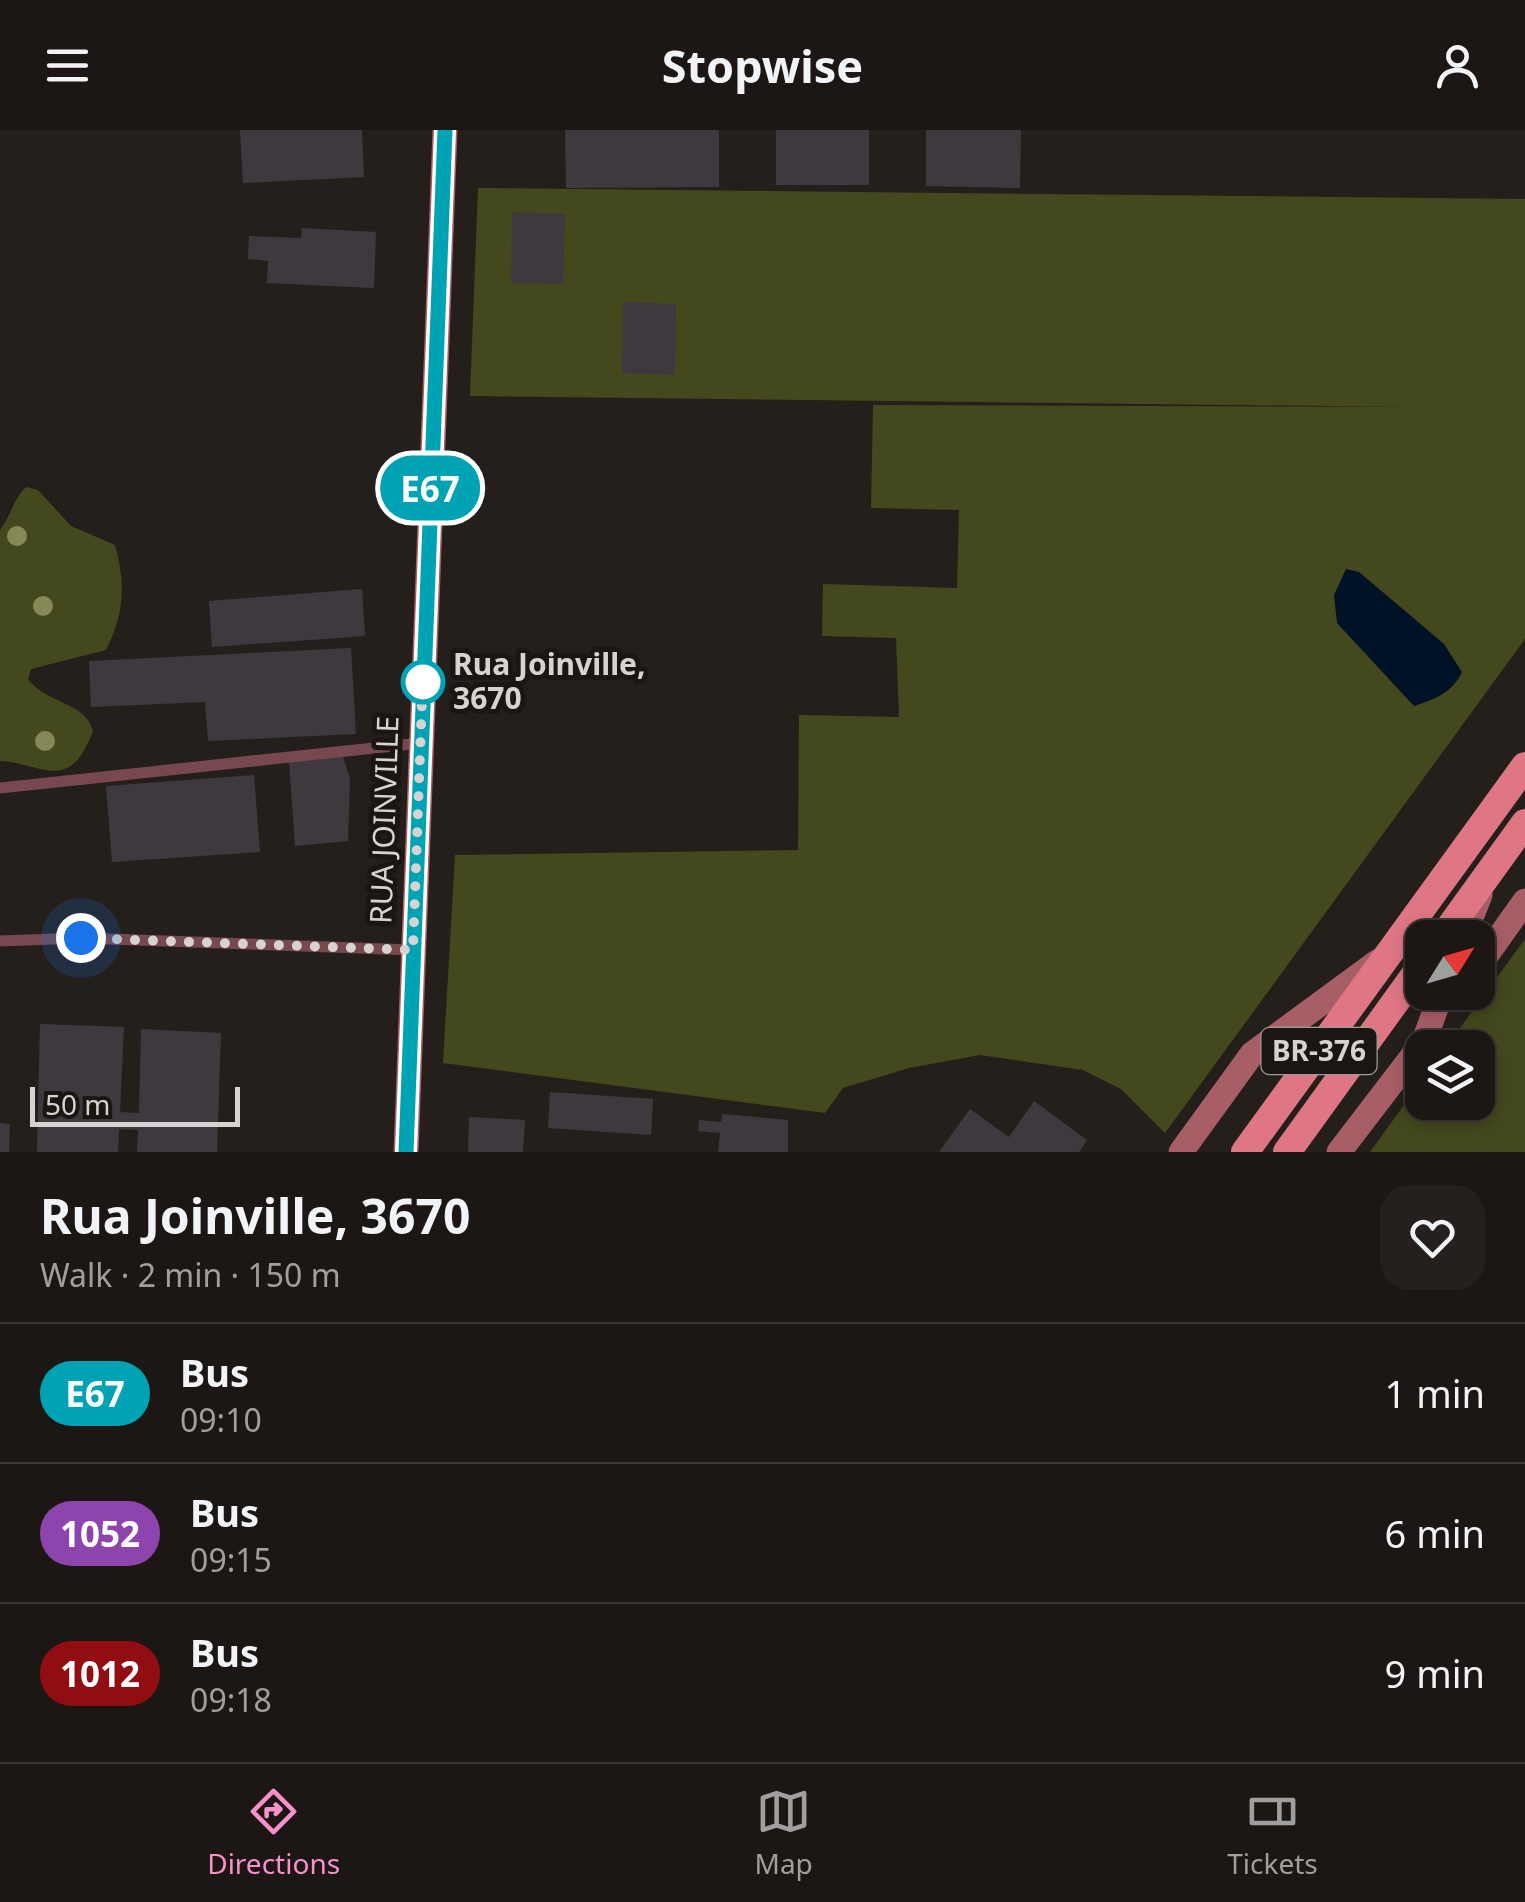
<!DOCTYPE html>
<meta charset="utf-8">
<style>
body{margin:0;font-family:"Noto Sans",sans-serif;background:#25201d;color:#f1f3f6;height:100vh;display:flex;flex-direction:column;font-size:38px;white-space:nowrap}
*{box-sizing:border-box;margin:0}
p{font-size:32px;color:#a09fa0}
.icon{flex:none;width:55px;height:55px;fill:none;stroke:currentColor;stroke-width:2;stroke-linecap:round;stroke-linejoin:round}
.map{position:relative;height:1022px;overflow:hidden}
.sheet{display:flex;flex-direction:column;background:#1c1714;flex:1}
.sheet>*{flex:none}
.badge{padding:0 20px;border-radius:32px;font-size:35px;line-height:65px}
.needle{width:65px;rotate:53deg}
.fabs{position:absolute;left:1405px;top:790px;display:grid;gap:20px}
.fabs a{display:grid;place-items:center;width:90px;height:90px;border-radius:20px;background:#1c1714;box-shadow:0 5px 15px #0003,0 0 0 2px #3a3634;font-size:50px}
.scale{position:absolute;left:30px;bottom:25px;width:210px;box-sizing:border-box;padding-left:10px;border:5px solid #d7d3d0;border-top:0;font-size:28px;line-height:35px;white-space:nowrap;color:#d7d3d0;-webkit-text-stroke:8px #1c1612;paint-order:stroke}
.you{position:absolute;width:50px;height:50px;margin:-25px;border:8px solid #fff;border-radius:50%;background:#1a73e8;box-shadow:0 0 0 15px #1a73e833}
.map>.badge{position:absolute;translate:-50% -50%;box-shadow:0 0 0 5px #fff}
.round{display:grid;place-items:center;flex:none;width:105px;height:105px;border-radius:30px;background:#25201d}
.head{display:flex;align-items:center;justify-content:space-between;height:170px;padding:0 40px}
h1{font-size:48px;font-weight:700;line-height:75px}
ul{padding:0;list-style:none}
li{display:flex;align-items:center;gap:30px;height:140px;padding:0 40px;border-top:2px solid #3a3634}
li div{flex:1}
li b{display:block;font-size:38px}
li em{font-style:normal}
li .badge{min-width:110px;font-weight:700;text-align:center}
header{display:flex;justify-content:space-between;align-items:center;height:130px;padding:0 40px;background:#1c1714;font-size:45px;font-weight:700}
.tab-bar{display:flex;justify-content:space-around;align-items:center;height:140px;border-top:2px solid #3a3634;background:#1c1714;font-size:28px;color:#a09fa0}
.tab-bar a{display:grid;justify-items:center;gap:5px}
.tab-bar .selected{color:#f890cb}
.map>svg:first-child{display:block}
.green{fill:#43481d}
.water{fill:#001225}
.building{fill:#3f393f}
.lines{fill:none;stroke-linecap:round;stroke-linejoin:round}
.service{stroke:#77494e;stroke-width:11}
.secondary{stroke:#a85e67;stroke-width:25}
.trunk{stroke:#de7684;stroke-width:28}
.tree{fill:#868957}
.line-casing{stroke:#fff;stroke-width:22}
.line{stroke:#00a3b4;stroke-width:15}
.walk{stroke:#d7d3d0;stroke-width:10;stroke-dasharray:0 18}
.stop-dot{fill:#fff;stroke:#00a3b4;stroke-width:5}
.labels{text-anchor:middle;stroke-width:10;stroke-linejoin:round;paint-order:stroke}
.shield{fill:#1c1612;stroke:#9f9a97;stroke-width:2.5}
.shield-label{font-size:28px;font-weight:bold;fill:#d7d3d0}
.stop-label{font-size:30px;font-weight:bold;fill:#d7d3d0;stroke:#1c1612;text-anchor:start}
.street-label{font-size:30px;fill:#d7d3d0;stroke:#1c1612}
</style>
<header><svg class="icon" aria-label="menu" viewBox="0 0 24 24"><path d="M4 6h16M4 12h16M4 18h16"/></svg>Stopwise<svg class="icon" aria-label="person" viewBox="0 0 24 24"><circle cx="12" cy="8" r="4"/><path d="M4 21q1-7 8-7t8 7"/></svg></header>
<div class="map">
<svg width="1525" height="1022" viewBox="0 0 1525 1022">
<rect width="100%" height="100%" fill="#251f1b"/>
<!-- green -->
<path class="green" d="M478,58L1525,69V509L1165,1003L1121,959L1083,940L980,925L909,938L843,958L825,983L443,933L455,725L798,720L799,585L899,587L896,508L822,506L823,454L957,458L959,380L871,378L873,275L1411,277L470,266Z
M26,357L38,360L71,396L115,415C126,453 124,485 106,520L31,539L28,549C46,574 85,571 93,601C69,666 40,632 0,631V400C11,385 13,370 26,357Z
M1525,809V1022H1370L1422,950V972H1478V918L1446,917Z"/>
<!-- water -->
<path class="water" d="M1346,439L1359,442L1444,514L1462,542C1452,563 1435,569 1414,576L1337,493L1334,465Z"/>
<!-- building -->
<path class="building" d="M240,0H362L364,47L243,53Z
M565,0H719V57L566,58Z
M776,0H869V55H776Z
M926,0H1021L1020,58L926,56Z
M512,82L565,84L563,154L511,153Z
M302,98L376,102L374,158L267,153L268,131L248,129L249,106L301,108Z
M623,172L676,174L675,245L622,243Z
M362,459L365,506L212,517L209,471Z
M351,518L356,604L208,611L205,572L91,577L89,531Z
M342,623L350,649L348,711L295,716L289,631Z
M254,645L260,722L112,732L106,656Z
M40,894L124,897L120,982L139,983L141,899L221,903L217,1022H137L138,1000L119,999L118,1022H37Z
M550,962L653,969L651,1005L548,998Z
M1034,971L1087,1010L1079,1022H939L970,979L1009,1007Z
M722,984L788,990V1022H718L720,1003L698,1001L699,990L721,992Z
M469,987L525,990L523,1022H468Z
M0,993L10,994L9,1022H0Z"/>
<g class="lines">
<!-- service -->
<path class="service" d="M0,658L421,613
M0,811L81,808L413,820"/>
<!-- secondary -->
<path class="secondary" d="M1463,808L1480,765
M1478,837L1525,771
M406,1022L445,0
M1181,1022L1252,924L1377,832
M1339,1022L1424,911L1442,862"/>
<!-- trunk -->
<path class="trunk" d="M1442,808L1525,693
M1245,1022L1525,636
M1287,1022L1422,835"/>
</g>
<!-- trees -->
<g class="tree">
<circle cx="17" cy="406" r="10"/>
<circle cx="43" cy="476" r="10"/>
<circle cx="45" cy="611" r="10"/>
</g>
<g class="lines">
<!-- line casing -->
<g class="line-casing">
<path id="line" d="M406,1022L445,0"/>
</g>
<!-- line -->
<use href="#line" class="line"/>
<!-- walk -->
<path class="walk" d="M81,808L413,820L423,542V552"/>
</g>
<!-- markers -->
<circle class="stop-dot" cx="423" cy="552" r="20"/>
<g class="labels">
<!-- shield labels -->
<rect class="shield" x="1261.5" y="898" width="115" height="46" rx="8"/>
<g class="shield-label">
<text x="1319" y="931">BR-376</text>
</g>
<!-- stop labels -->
<g class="stop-label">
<text x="453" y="545">Rua Joinville,<tspan x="453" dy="34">3670</tspan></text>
</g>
<!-- street labels -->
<g class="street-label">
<text transform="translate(385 690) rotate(-88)" y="10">RUA JOINVILLE</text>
</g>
</g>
</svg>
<div class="fabs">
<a><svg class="needle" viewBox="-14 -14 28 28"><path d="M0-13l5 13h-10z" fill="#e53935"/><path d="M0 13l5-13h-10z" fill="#a09fa0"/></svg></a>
<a><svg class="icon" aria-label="layers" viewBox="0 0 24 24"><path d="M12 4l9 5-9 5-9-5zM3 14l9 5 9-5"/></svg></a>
</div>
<div class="scale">50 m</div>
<div class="you" style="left:81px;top:808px"></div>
<b class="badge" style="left:430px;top:358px;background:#00a3b4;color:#fff">E67</b>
</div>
<section class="sheet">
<div class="head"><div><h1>Rua Joinville, 3670</h1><p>Walk · 2 min · 150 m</p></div><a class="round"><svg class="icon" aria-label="heart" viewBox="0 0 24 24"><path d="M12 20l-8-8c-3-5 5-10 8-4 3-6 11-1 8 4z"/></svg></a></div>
<ul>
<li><span class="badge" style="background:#00a3b4;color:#fff">E67</span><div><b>Bus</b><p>09:10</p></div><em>1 min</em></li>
<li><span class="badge" style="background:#8e44ad;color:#fff">1052</span><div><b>Bus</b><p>09:15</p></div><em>6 min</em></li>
<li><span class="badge" style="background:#910d11;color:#fff">1012</span><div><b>Bus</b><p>09:18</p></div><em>9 min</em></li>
</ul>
</section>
<nav class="tab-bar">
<a class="selected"><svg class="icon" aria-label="directions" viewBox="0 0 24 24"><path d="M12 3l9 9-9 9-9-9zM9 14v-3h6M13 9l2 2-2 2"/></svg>Directions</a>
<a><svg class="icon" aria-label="map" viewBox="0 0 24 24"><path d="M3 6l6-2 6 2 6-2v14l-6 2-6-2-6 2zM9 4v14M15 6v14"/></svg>Map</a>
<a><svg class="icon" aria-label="tickets" viewBox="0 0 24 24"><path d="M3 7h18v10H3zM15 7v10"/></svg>Tickets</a>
</nav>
